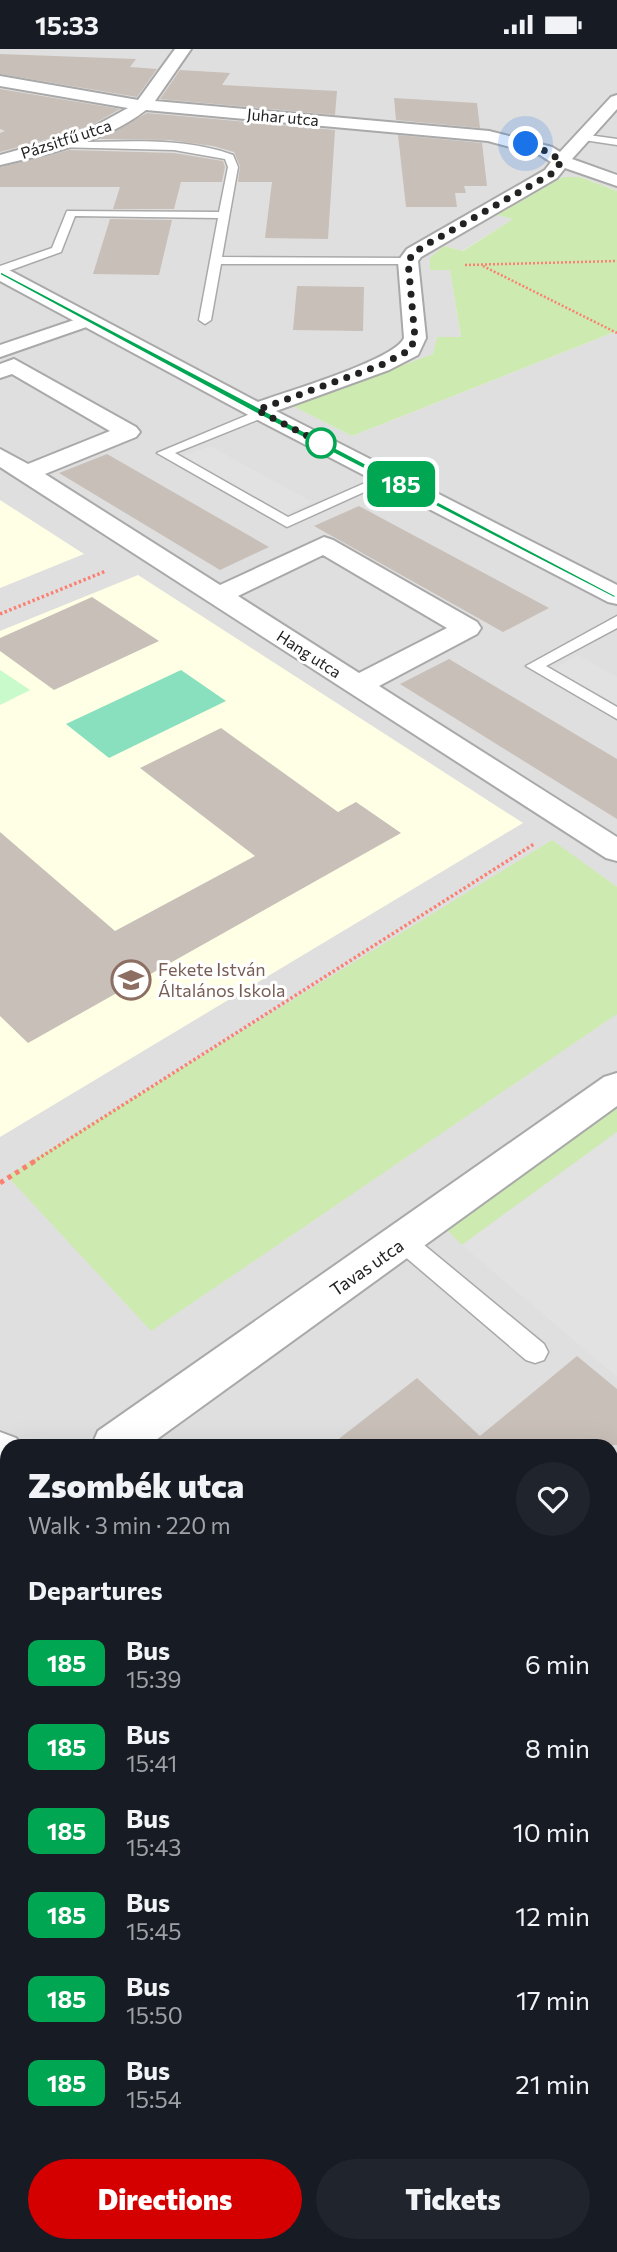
<!DOCTYPE html>
<meta charset="utf-8">
<style>
body{margin:0;font-family:Commissioner,sans-serif;background:#20242c;color:#f1f3f6;height:100vh;display:flex;flex-direction:column;font-size:26px;white-space:nowrap}
*{box-sizing:border-box;margin:0}
p{font-size:23px;color:#9ea1a6}
.icon{flex:none;width:38px;height:38px;fill:none;stroke:currentColor;stroke-width:2;stroke-linecap:round;stroke-linejoin:round}
.map{position:relative;flex:1;overflow:hidden}
.details{position:absolute;left:0px;top:1390px;width:618px;height:814px;display:flex;flex-direction:column;background:#171b24;border-radius:21px 21px 0 0;box-shadow:0 7px 28px #0002}
.details>*{flex:none}
.badge{padding:0 14px;border-radius:10px;font-size:24px;line-height:46px}
.you{position:absolute;width:35px;height:35px;margin:-18px;border:5px solid #fff;border-radius:50%;background:#1a73e8;box-shadow:0 0 0 10px #1a73e833}
.map>.badge{position:absolute;translate:-50% -50%;box-shadow:0 0 0 4px #fff}
h2{padding:0 28px;font-size:26px;line-height:63px}
.round{display:grid;place-items:center;flex:none;width:74px;height:74px;border-radius:37px;background:#20242c}
.headline{display:flex;align-items:center;justify-content:space-between;height:119px;padding:0 28px}
h1{font-size:33px;font-weight:800;line-height:52px}
.action{display:flex;gap:14px;margin-top:auto;padding:14px 28px}
.action a{flex:1;height:80px;border-radius:42px;background:#d40000;color:#fff;font-size:28px;font-weight:800;line-height:80px;text-align:center}
.action a+a{background:#20242c;color:#f1f3f6}
ul{padding:0;list-style:none}
li{display:flex;align-items:center;gap:21px;height:84px;padding:0 28px}
li div{flex:1}
li b{display:block;font-size:26px}
li em{font-style:normal}
li .badge{min-width:77px;font-weight:700;text-align:center}
.status{display:flex;justify-content:space-between;align-items:center;height:49px;padding:0 35px;background:#171b24;direction:ltr}
.status svg{height:19px;fill:currentColor}
.map>svg:first-child{display:block}
.residential{fill:#e0dfdf;fill-rule:evenodd}
.education{fill:#ffffe5}
.grass{fill:#cdebb0}
.park{fill:#c8facc}
.pitch{fill:#88e0be}
.parking{fill:#e2e2e2}
.building{fill:#c7bfb8}
.lines{fill:none;stroke-linecap:round;stroke-linejoin:round}
.service-casing{stroke:#a9a9a9;stroke-width:3}
.pedestrian-casing{stroke:#a9a9a9;stroke-width:4}
.minor-casing{stroke:#a9a9a9;stroke-width:4}
.tertiary-casing{stroke:#a9a9a9;stroke-width:4}
.path-far3{stroke:#fa8072;stroke-width:2.5;stroke-dasharray:2 2;stroke-linecap:butt}
.path-far2{stroke:#fa8072;stroke-width:3.5;stroke-dasharray:2.5 2.5;stroke-linecap:butt}
.path-far1{stroke:#fa8072;stroke-width:5;stroke-dasharray:4.5 4.5;stroke-linecap:butt}
.path{stroke:#fa8072;stroke-width:6;stroke-dasharray:5 5;stroke-linecap:butt}
.service{fill:#fff;fill-rule:evenodd}
.pedestrian{fill:#fff;fill-rule:evenodd}
.minor{fill:#fff;fill-rule:evenodd}
.tertiary{fill:#fff;fill-rule:evenodd}
.line{fill:#00a651;stroke:#fff;stroke-width:2}
.walk{stroke:#222;stroke-width:7;stroke-dasharray:0 12.6}
.stop-dot{fill:#fff;stroke:#00a651;stroke-width:3.5}
.labels{text-anchor:middle;stroke-width:6;stroke-linejoin:round;paint-order:stroke}
.far-street-label{font-size:16px;fill:#222;stroke:#fff}
.education-label{font-size:18px;fill:#785e54;stroke:#fff;text-anchor:start}
.street-label{font-size:18px;fill:#222;stroke:#fff}
</style>
<div class="status"><b>15:33</b><svg viewBox="0 0 49 12"><path d="M0 12V9h3v3zM5 12V6h3v6zM10 12V3h3v9zM15 12V0h3v12zM26 1h20v11H26zM47 4h2v5h-2z"/></svg></div>
<div class="map">
<svg width="617" height="2203" viewBox="0 0 617 2203">
<rect width="100%" height="100%" fill="#f2efe9"/>
<!-- residential -->
<path class="residential" d="M0,0H617V142L580,128L498,166L514,170L462,202L444,197L430,221L450,220L461,288H437L434,305L294,357L352,387L617,282V2203H0ZM7,1396H611V2196H7Z"/>
<!-- education -->
<path class="education" d="M0,451L84,505L0,539Z
M138,526L523,774L0,1088V582Z"/>
<!-- grass -->
<path class="grass" d="M563,128H580L617,142V282L352,387L293,357L433,305L437,288H461L450,221H430V209L444,197L463,202L513,170L497,166Z
M552,791L617,838V965L151,1282L7,1127Z
M617,1050V1083L462,1196L442,1176Z"/>
<!-- park -->
<path class="park" d="M0,621L30,641L0,656Z"/>
<!-- pitch -->
<path class="pitch" d="M181,621L226,652L109,709L66,675Z"/>
<!-- parking -->
<path class="parking" d="M210,397L312,453L278,469L175,410Z
M578,606L617,628V665L546,624Z
M617,1083V1328L462,1196Z"/>
<!-- building -->
<path class="building" d="M0,5L136,10L130,18L157,20L137,48L0,25Z
M180,21L230,24L222,36L337,42L335,66L160,50Z
M0,40L120,60L85,80L0,103V84L5,82L0,80Z
M394,49L477,54L480,79L396,71Z
M147,64L335,81L328,190L265,189L272,133H238L240,117L234,103L213,97L169,91L100,90Z
M398,86L482,94L487,137H464L466,144H455L457,158H406Z
M70,101L174,104L223,112L225,118L222,133H181L174,160H113L120,138H0V118Z
M110,170L172,171L159,226L93,225Z
M297,237L364,238L363,282L293,281Z
M107,405L269,498L220,521L59,424Z
M359,457L549,559L503,583L314,477Z
M92,548L159,592L54,641L0,602V589Z
M449,610L617,710V770L400,635Z
M221,679L338,763L356,753L401,784L28,994L0,967V783L115,882L255,807L140,719Z
M577,1307L617,1340V1396H331L417,1329L480,1387Z"/>
<g class="lines">
<!-- service casing -->
<g class="service-casing">
<path id="service" d="M581,85L617,90V96L577,90L576,88Z
M59,93C115,94 179,86 233,106L238,118L222,208L408,209L414,212L408,215H221L211,271L205,275L199,271L218,169L75,167L61,203L0,225V217L52,199L67,162L219,163L228,118L225,110L174,101L55,98L54,96Z
M262,360L269,364L267,367L175,404L288,468L383,426H393L395,429L287,478L157,404Z
M617,567V579L546,617L617,658V670L526,617Z
M404,1183L412,1186L544,1295L548,1303L544,1311L535,1314L526,1311L396,1200L392,1193L396,1186Z"/>
</g>
<!-- pedestrian casing -->
<g class="pedestrian-casing">
<path id="pedestrian" d="M89,266L98,271L95,275L0,308V296Z"/>
</g>
<!-- minor casing -->
<g class="minor-casing">
<path id="minor" d="M175,0H191L155,52L489,82L552,98L560,103L611,48L617,46V60L572,110L617,126V137L565,119L557,129L421,208L418,212L426,289L418,306L389,321L276,362L617,536V555L608,553L254,369L0,232V218L7,220L258,353C285,343 395,311 404,289L398,212L407,200L545,121L551,113L540,106L488,92L146,61C103,94 51,104 0,116V106L86,82L128,59L0,37V27L138,51Z
M14,310L136,378L140,383L136,388L45,425L220,536L324,488L333,491L477,573L481,579L477,585L379,637L617,788V812L606,809L0,418V400L28,415L110,382L12,325L0,329V315ZM323,506L447,579L359,624L238,547Z
M617,1024V1057L149,1396H92L98,1382L604,1028Z"/>
</g>
<!-- tertiary casing -->
<g class="tertiary-casing">
<path id="tertiary" d="M0,1383L16,1389L22,1396H7V1432L0,1430Z
M7,1456V1501L0,1504V1458Z
M611,1985L617,1988V2050L611,2047Z"/>
</g>
<!-- path-far3 -->
<path class="path-far3" d="M465,216L617,212
M483,217L617,284"/>
<!-- path-far2 -->
<path class="path-far2" d="M0,565L106,522
M33,1113L534,795"/>
<!-- path-far1 -->
<path class="path-far1" d="M0,1134L35,1112"/>
<!-- path -->
<path class="path" d="M564,2196L569,2203"/>
<!-- service -->
<use href="#service" class="service"/>
<!-- pedestrian -->
<use href="#pedestrian" class="pedestrian"/>
<!-- minor -->
<use href="#minor" class="minor"/>
<!-- tertiary -->
<use href="#tertiary" class="tertiary"/>
</g>
<!-- line -->
<path class="line" d="M0,222L617,547L614,549L259,366L0,226Z"/>
<g class="lines">
<!-- walk -->
<path class="walk" d="M321,394L325,396L257,361L381,316L410,301L415,289L408,212L414,204L424,197L551,125L562,112L546,102L526,95"/>
</g>
<!-- icons -->
<defs>
<g id="school-ring" transform="scale(2.0125)"><circle r="9.5" fill="#fff" stroke="#8d6e63" stroke-width="1.5"/><path d="M0-5L7-2L0 1L-7-2ZM-4 1L0 2.5L4 1V4Q0 6-4 4Z" fill="#8d6e63"/></g>
</defs>
<g fill-rule="evenodd">
<use href="#school-ring" x="131" y="931"/>
</g>
<!-- markers -->
<circle class="stop-dot" cx="321" cy="394" r="14"/>
<g class="labels">
<!-- far-street labels -->
<g class="far-street-label">
<text transform="translate(283 68) rotate(5)" y="6">Juhar utca</text>
<text transform="translate(66 90) rotate(-18)" y="6">Pázsitfű utca</text>
<text transform="translate(309 605) rotate(33)" y="6">Hang utca</text>
</g>
<!-- education labels -->
<g class="education-label">
<text x="158" y="927">Fekete István<tspan x="158" dy="21">Általános Iskola</tspan></text>
</g>
<!-- street labels -->
<g class="street-label">
<text transform="translate(367 1219) rotate(-35)" y="6">Tavas utca</text>
</g>
</g>
</svg>
<div class="you" style="left:526px;top:95px"></div>
<b class="badge" style="left:401px;top:435px;background:#00a651;color:#fff">185</b>
<section class="details">
<div class="headline"><div><h1>Zsombék utca</h1><p>Walk · 3 min · 220 m</p></div><a class="round"><svg class="icon" aria-label="heart" viewBox="0 0 24 24"><path d="M12 20l-8-8c-3-5 5-10 8-4 3-6 11-1 8 4z"/></svg></a></div>
<h2>Departures</h2>
<ul>
<li><span class="badge" style="background:#00a651;color:#fff">185</span><div><b>Bus</b><p>15:39</p></div><em>6 min</em></li>
<li><span class="badge" style="background:#00a651;color:#fff">185</span><div><b>Bus</b><p>15:41</p></div><em>8 min</em></li>
<li><span class="badge" style="background:#00a651;color:#fff">185</span><div><b>Bus</b><p>15:43</p></div><em>10 min</em></li>
<li><span class="badge" style="background:#00a651;color:#fff">185</span><div><b>Bus</b><p>15:45</p></div><em>12 min</em></li>
<li><span class="badge" style="background:#00a651;color:#fff">185</span><div><b>Bus</b><p>15:50</p></div><em>17 min</em></li>
<li><span class="badge" style="background:#00a651;color:#fff">185</span><div><b>Bus</b><p>15:54</p></div><em>21 min</em></li>
</ul>
<div class="action"><a>Directions</a><a>Tickets</a></div>
</section>
</div>
